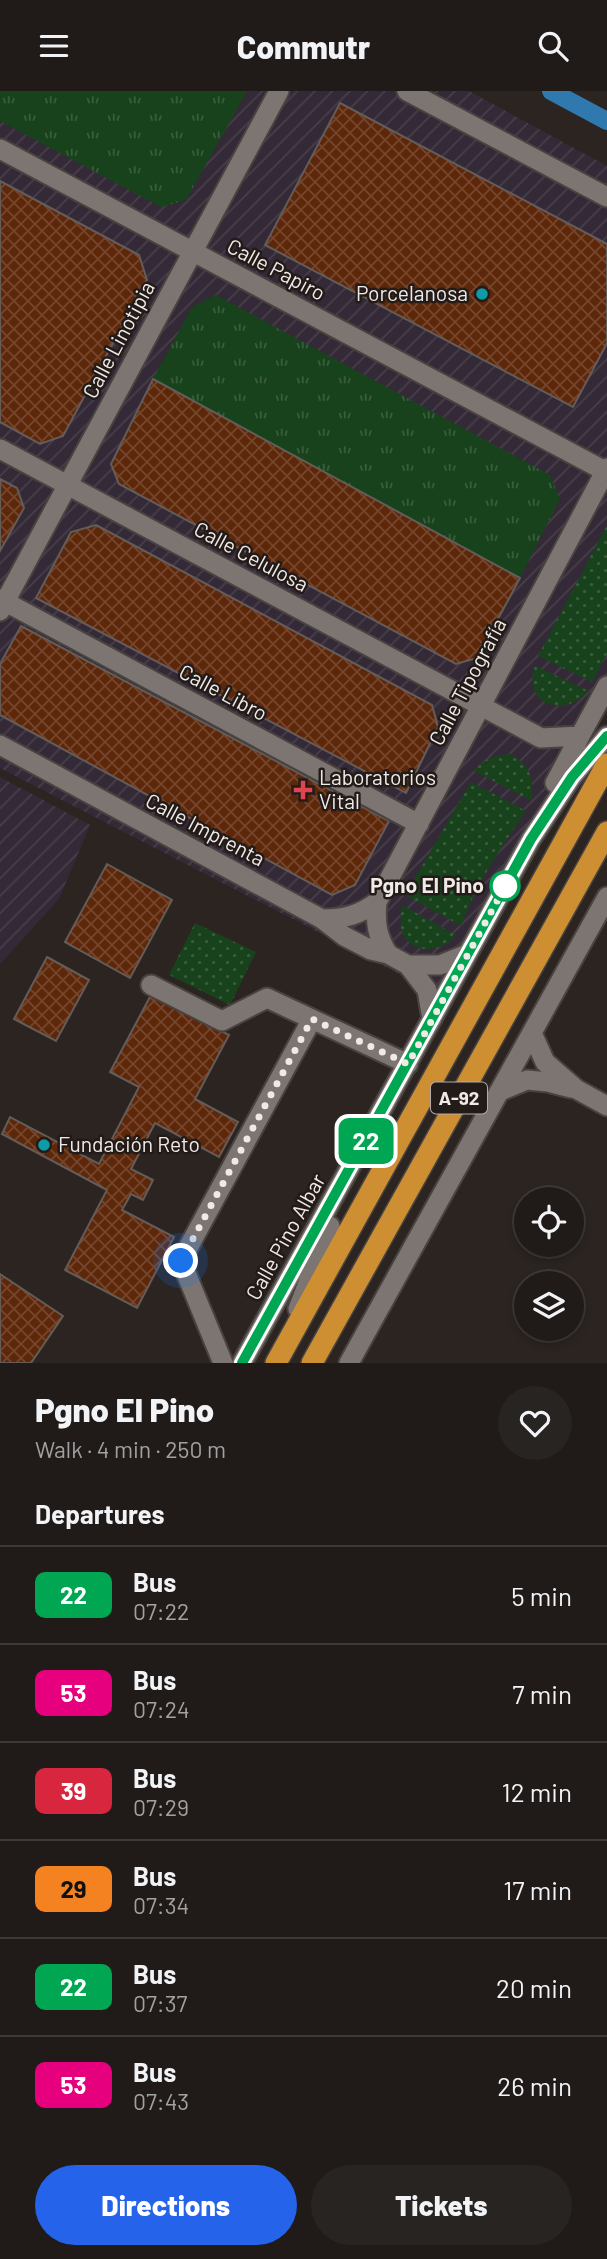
<!DOCTYPE html>
<meta charset="utf-8">
<style>
body{margin:0;font-family:Barlow,sans-serif;background:#282422;color:#f1f3f6;height:100vh;display:flex;flex-direction:column;font-size:26px;white-space:nowrap}
*{box-sizing:border-box;margin:0}
p{font-size:23px;color:#a2a1a2}
.icon{flex:none;width:38px;height:38px;fill:none;stroke:currentColor;stroke-width:2;stroke-linecap:round;stroke-linejoin:round}
.map{position:relative;height:1272px;overflow:hidden}
.panel{display:flex;flex-direction:column;background:#201b19;flex:1}
.panel>*{flex:none}
.badge{padding:0 14px;border-radius:10px;font-size:24px;line-height:46px}
.tools{position:absolute;left:514px;top:1096px;display:grid;gap:14px}
.tools a{display:grid;place-items:center;width:70px;height:70px;border-radius:50%;background:#201b19;box-shadow:0 4px 10px #0003,0 0 0 2px #3d3938;font-size:35px}
.you{position:absolute;width:35px;height:35px;margin:-18px;border:5px solid #fff;border-radius:50%;background:#1a73e8;box-shadow:0 0 0 10px #1a73e833}
.map>.badge{position:absolute;translate:-50% -50%;box-shadow:0 0 0 4px #fff}
h2{padding:0 35px;font-size:26px;line-height:63px}
.round{display:grid;place-items:center;flex:none;width:74px;height:74px;border-radius:37px;background:#282422}
.headline{display:flex;align-items:center;justify-content:space-between;height:119px;padding:0 35px}
h1{font-size:33px;font-weight:800;line-height:52px}
.action{display:flex;gap:14px;margin-top:auto;padding:14px 35px}
.action a{flex:1;height:80px;border-radius:42px;background:#2563eb;color:#fff;font-size:28px;font-weight:800;line-height:80px;text-align:center}
.action a+a{background:#282422;color:#f1f3f6}
ul{padding:0;list-style:none}
li{display:flex;align-items:center;gap:21px;height:98px;padding:0 35px;border-top:2px solid #3d3938}
li div{flex:1}
li b{display:block;font-size:26px}
li em{font-style:normal}
li .badge{min-width:77px;font-weight:700;text-align:center}
header{display:flex;justify-content:space-between;align-items:center;height:91px;padding:0 35px;background:#201b19;font-size:32px;font-weight:800}
.map>svg:first-child{display:block}
.industrial{fill:url(#industrial-furrows)}
.grass{fill:url(#grass-tufts)}
.park{fill:url(#park-dots)}
.lines{fill:none;stroke-linecap:round;stroke-linejoin:round}
.canal{stroke:#2f79af;stroke-width:18}
.building{fill:url(#building-cross-hatch);stroke:#645c59;stroke-width:2}
.minor-casing{stroke:#494340;stroke-width:23}
.highway-casing{stroke:#494340;stroke-width:24}
.minor{stroke:#7d7571;stroke-width:19}
.highway{stroke:#ce8f33;stroke-width:21}
.line-casing{stroke:#fff;stroke-width:16}
.line{stroke:#00a651;stroke-width:10}
.walk{stroke:#efeae8;stroke-width:7;stroke-dasharray:0 12.6}
.culture-dot{fill:#0f9aa8;stroke:#221b18;stroke-width:2.5}
.health-dot{fill:#e0444e;stroke:#221b18;stroke-width:2.5}
.stop-dot{fill:#fff;stroke:#00a651;stroke-width:3.5}
.labels{text-anchor:middle;stroke-width:5;stroke-linejoin:round;paint-order:stroke}
.shield{fill:#221b18;stroke:#b2acaa;stroke-width:2}
.shield-label{font-size:19px;font-weight:bold;fill:#efeae8}
.street-label{font-size:21px;fill:#efeae8;stroke:#221b18}
.poi-label{font-size:21px;fill:#efeae8;stroke:#221b18;text-anchor:start}
.stop-label{font-size:21px;font-weight:bold;fill:#efeae8;stroke:#221b18;text-anchor:end}
</style>
<header><svg class="icon" aria-label="menu" viewBox="0 0 24 24"><path d="M4 6h16M4 12h16M4 18h16"/></svg>Commutr<svg class="icon" aria-label="search" viewBox="0 0 24 24"><circle cx="10" cy="10" r="6"/><path d="M15 15l6 6"/></svg></header>
<div class="map">
<svg width="607" height="1272" viewBox="0 0 607 1272">
<defs>
<pattern id="industrial-furrows" width="10" height="10" patternUnits="userSpaceOnUse" patternTransform="scale(1.75)"><rect width="10" height="10" fill="#342937"/><path d="M-1 1l2-2M0 10L10 0M9 11l2-2" fill="none" stroke="#483e4a"/></pattern>
<pattern id="grass-tufts" width="24" height="20" patternUnits="userSpaceOnUse" patternTransform="scale(1.75)"><rect width="24" height="20" fill="#18421c"/><path d="M3 7l-1-3M5 7V3M7 7l1-3M15 17l-1-3M17 17v-4M19 17l1-3" fill="none" stroke="#3a5d3d"/></pattern>
<pattern id="park-dots" width="8" height="8" patternUnits="userSpaceOnUse" patternTransform="scale(1.75)"><rect width="8" height="8" fill="#18421c"/><path d="M2 2h.1M6 6h.1" fill="none" stroke="#3a5d3d" stroke-width="1.8" stroke-linecap="round"/></pattern>
<pattern id="building-cross-hatch" width="8" height="8" patternUnits="userSpaceOnUse" patternTransform="scale(1.75)"><rect width="8" height="8" fill="#5d2709"/><path d="M0 0l8 8M0 8l8-8" fill="none" stroke="#75462d"/></pattern>
</defs>
<rect width="100%" height="100%" fill="#2b2421"/>
<!-- industrial -->
<path class="industrial" d="M0,0H469L607,75V605L434,901L0,677Z
M0,686L90,734L59,808L0,873Z"/>
<!-- grass -->
<path class="grass" d="M0,0H247L186,109L161,116L0,30Z
M216,204L550,384L560,408L520,487L153,288L192,216Z"/>
<!-- park -->
<path class="park" d="M607,434V563L592,591L538,565Z
M535,575L589,600C560,630 522,610 535,575Z
M510,663C532,675 533,687 532,710L474,680C484,668 494,664 510,663Z
M471,691L526,720C499,760 478,789 461,835L405,804Z
M402,814L456,844C443,863 407,864 401,838C400,830 401,822 402,814Z
M195,832L256,861L230,914L169,884Z"/>
<g class="lines">
<!-- canal -->
<path class="canal" d="M551,0L607,30"/>
</g>
<!-- building -->
<path class="building" d="M340,12L607,153V252L573,316L265,154Z
M0,90L139,164L147,189L63,345L40,353L0,331Z
M153,288L520,487L477,567L456,573L119,393L111,373Z
M0,388L17,397L24,417L0,460Z
M96,434L432,614L438,636L406,702L36,507L71,441Z
M21,535L389,730L355,794L332,804L0,624V573Z
M107,773L172,809L130,887L65,851Z
M47,866L89,889L56,950L14,928Z
M151,904L229,944L195,1008L238,1031L219,1066L155,1032L131,1078L153,1089L143,1109L131,1103L122,1119L174,1146L137,1217L65,1179L107,1099L2,1043L10,1026L99,1073L139,996L110,981Z
M0,1183L63,1225L31,1272H0Z"/>
<g class="lines">
<!-- minor casing -->
<g class="minor-casing">
<path id="minor" d="M407,0L607,106
M0,58L605,380
M0,358L541,647L580,645L607,595
M0,508L419,733
M0,520L279,0
M0,654L322,828L344,845L371,859L388,863L408,874H440L467,863
M555,692L580,645
M377,811C375,832 377,845 388,863
M322,828C345,828 359,824 377,811L607,377
M408,874L427,899L432,928
M151,894L222,930L267,907L408,973
M532,942L545,971L576,998L607,1015
M500,1000L527,989L548,991L571,997
M298,1218L330,1135
M223,1272L181,1170L312,928
M242,1272L531,748L572,686L607,645
M349,1272L607,806"/>
</g>
<!-- highway casing -->
<g class="highway-casing">
<path id="highway" d="M276,1272L607,673
M312,1272L607,741"/>
</g>
<!-- minor -->
<use href="#minor" class="minor"/>
<!-- highway -->
<use href="#highway" class="highway"/>
</g>
<g class="lines">
<!-- line casing -->
<g class="line-casing">
<path id="line" d="M242,1272L531,748L572,686L607,645"/>
</g>
<!-- line -->
<use href="#line" class="line"/>
<!-- walk -->
<path class="walk" d="M181,1170L312,928L408,973L508,790L505,795"/>
</g>
<!-- markers -->
<g class="culture-dot">
<circle cx="482" cy="203" r="7"/>
<circle cx="44" cy="1054" r="7"/>
</g>
<path class="health-dot" d="M299.5 688.5h7v7h7v7h-7v7h-7v-7h-7v-7h7z"/>
<circle class="stop-dot" cx="505" cy="795" r="14"/>
<g class="labels">
<!-- shield labels -->
<rect class="shield" x="431" y="991.5" width="56" height="31" rx="5"/>
<g class="shield-label">
<text x="459" y="1014">A-92</text>
</g>
<!-- street labels -->
<g class="street-label">
<text transform="translate(276 179) rotate(28)" y="7">Calle Papiro</text>
<text transform="translate(119 249) rotate(-62)" y="7">Calle Linotipia</text>
<text transform="translate(251 466) rotate(28)" y="7">Calle Celulosa</text>
<text transform="translate(468 591) rotate(-62)" y="7">Calle Tipografía</text>
<text transform="translate(223 602) rotate(28)" y="7">Calle Libro</text>
<text transform="translate(205 739) rotate(28)" y="7">Calle Imprenta</text>
<text transform="translate(286 1146) rotate(-61)" y="7">Calle Pino Albar</text>
</g>
<!-- poi labels -->
<g class="poi-label">
<text x="468" y="210" text-anchor="end">Porcelanosa</text>
<text x="319" y="694">Laboratorios<tspan x="319" dy="24">Vital</tspan></text>
<text x="58" y="1061">Fundación Reto</text>
</g>
<!-- stop labels -->
<g class="stop-label">
<text x="484" y="802">Pgno El Pino</text>
</g>
</g>
</svg>
<div class="tools">
<a><svg class="icon" aria-label="locate" viewBox="0 0 24 24"><circle cx="12" cy="12" r="6"/><path d="M12 2v4M12 18v4M2 12h4M18 12h4"/></svg></a>
<a><svg class="icon" aria-label="layers" viewBox="0 0 24 24"><path d="M12 4l9 5-9 5-9-5zM3 14l9 5 9-5"/></svg></a>
</div>
<div class="you" style="left:181px;top:1170px"></div>
<b class="badge" style="left:366px;top:1050px;background:#00a651;color:#fff">22</b>
</div>
<section class="panel">
<div class="headline"><div><h1>Pgno El Pino</h1><p>Walk · 4 min · 250 m</p></div><a class="round"><svg class="icon" aria-label="heart" viewBox="0 0 24 24"><path d="M12 20l-8-8c-3-5 5-10 8-4 3-6 11-1 8 4z"/></svg></a></div>
<h2>Departures</h2>
<ul>
<li><span class="badge" style="background:#00a651;color:#fff">22</span><div><b>Bus</b><p>07:22</p></div><em>5 min</em></li>
<li><span class="badge" style="background:#e6007e;color:#fff">53</span><div><b>Bus</b><p>07:24</p></div><em>7 min</em></li>
<li><span class="badge" style="background:#d7263d;color:#fff">39</span><div><b>Bus</b><p>07:29</p></div><em>12 min</em></li>
<li><span class="badge" style="background:#f58220;color:#111">29</span><div><b>Bus</b><p>07:34</p></div><em>17 min</em></li>
<li><span class="badge" style="background:#00a651;color:#fff">22</span><div><b>Bus</b><p>07:37</p></div><em>20 min</em></li>
<li><span class="badge" style="background:#e6007e;color:#fff">53</span><div><b>Bus</b><p>07:43</p></div><em>26 min</em></li>
</ul>
<div class="action"><a>Directions</a><a>Tickets</a></div>
</section>
